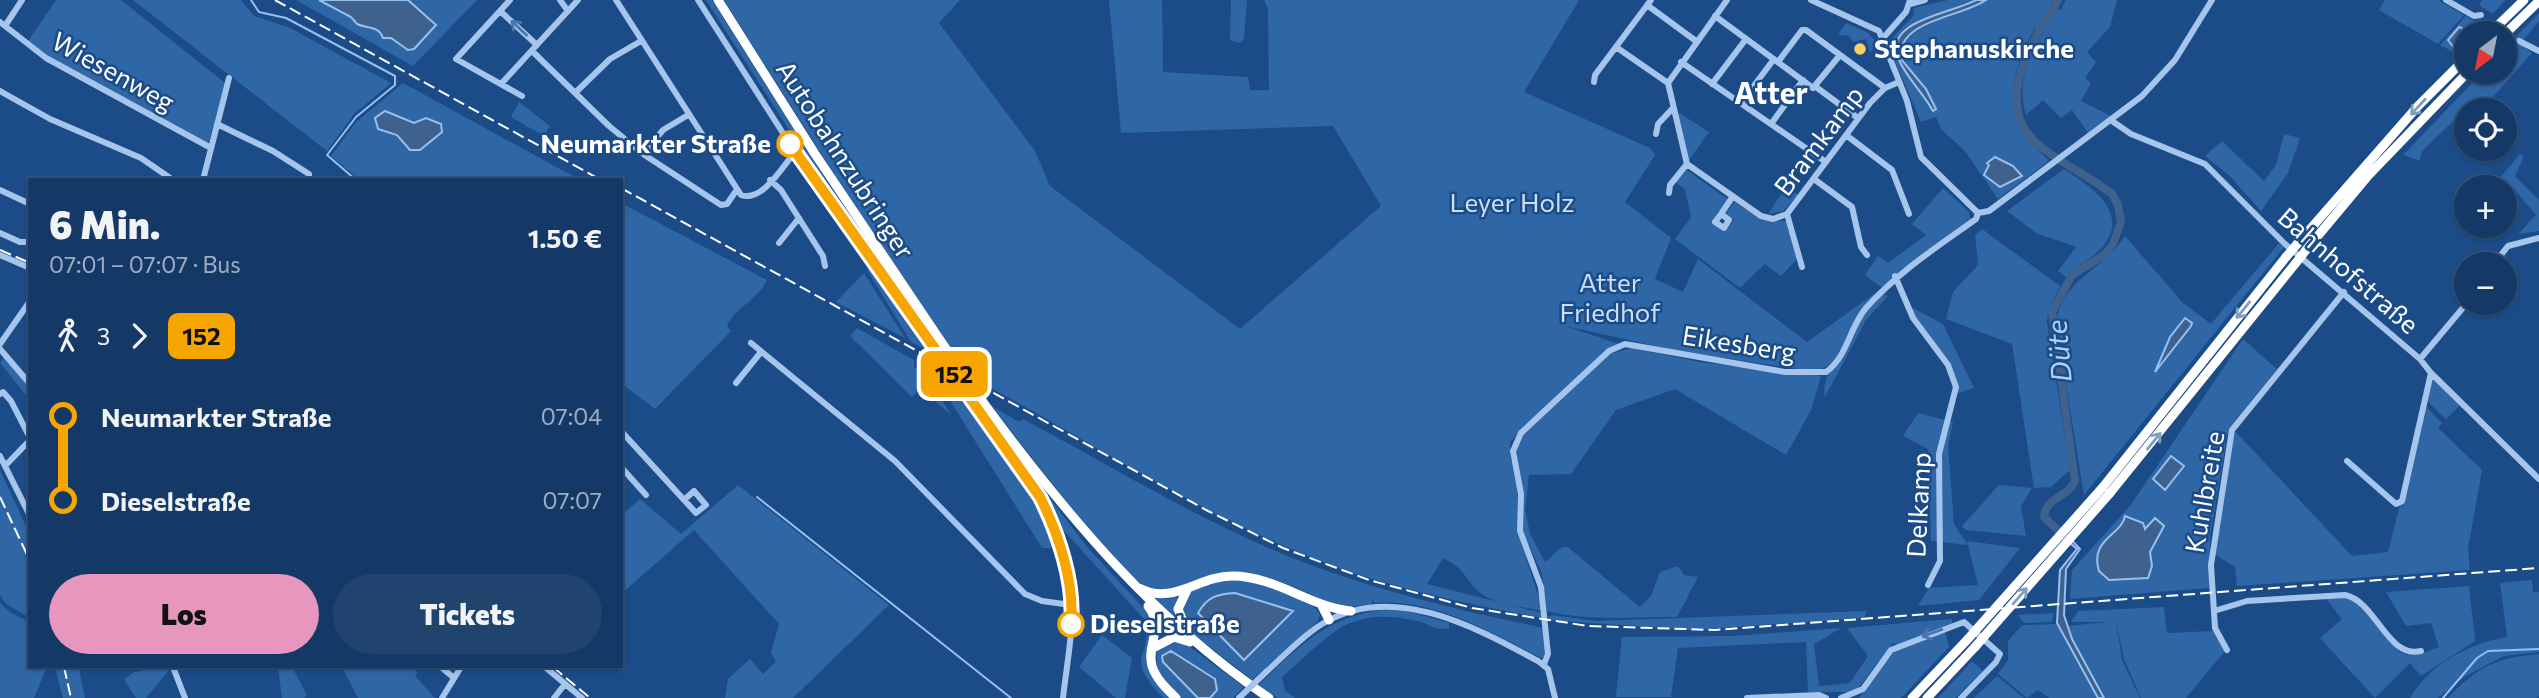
<!DOCTYPE html>
<html lang="de">
<meta charset="utf-8">
<style>
body{margin:0;font-family:Commissioner,sans-serif;background:#21446f;color:#f1f3f6;height:100vh;display:flex;flex-direction:column;font-size:26px;white-space:nowrap}
*{box-sizing:border-box;margin:0}
p{font-size:23px;color:#9dacbf}
.icon{flex:none;width:38px;height:38px;fill:none;stroke:currentColor;stroke-width:2;stroke-linecap:round;stroke-linejoin:round}
.map{position:relative;flex:1;overflow:hidden}
.drawer{position:absolute;left:28px;top:178px;width:595px;height:490px;display:flex;flex-direction:column;background:#143966;border-radius:0px;box-shadow:0 2px 5px #0004,0 0 0 2px #33537a}
.drawer>*{flex:none}
.badge{padding:0 14px;border-radius:10px;font-size:24px;line-height:46px}
.needle{width:46px;rotate:212deg}
.fabs{position:absolute;left:2454px;top:21px;display:grid;gap:14px}
.fabs a{display:grid;place-items:center;width:63px;height:63px;border-radius:50%;background:#143966;box-shadow:0 2px 5px #0004,0 0 0 2px #33537a;font-size:35px}
.map>.badge{position:absolute;translate:-50% -50%;box-shadow:0 0 0 4px #fff}
.legs{display:flex;align-items:center;gap:10px;height:77px;padding:0 21px;font-size:23px}
.legs p{margin-inline-start:auto}
.overview{display:flex;align-items:center;justify-content:space-between;height:119px;padding:0 21px}
h1{font-size:38px;font-weight:800;line-height:52px}
.cta{display:flex;gap:14px;margin-top:auto;padding:14px 21px}
.cta a{flex:1;height:80px;border-radius:42px;background:#e797bd;color:#111;font-size:28px;font-weight:800;line-height:80px;text-align:center}
.cta a+a{background:#21446f;color:#f1f3f6}
ul{padding:0 21px;list-style:none}
li{display:flex;align-items:center;gap:24px;height:84px;font-size:26px}
li i{display:grid;place-items:center;width:10px;height:100%;margin:0 9px;background:currentColor}
li i::after{content:'';width:18px;height:18px;margin:-9px;border:5px solid;border-radius:50%;background:#143966}
li p{margin-inline-start:auto}
li:first-child i{background:linear-gradient(#0000 50%,currentColor 0)}
li:last-child i{background:linear-gradient(currentColor 50%,#0000 0)}
.map>svg:first-child{display:block}
.green{fill:#2f66a6;fill-rule:evenodd}
.water{fill:#3e628d;stroke:#98c0ee;stroke-width:2}
.lines{fill:none;stroke-linecap:round;stroke-linejoin:round}
.stream{stroke:#98c0ee;stroke-width:2}
.river{stroke:#3e628d;stroke-width:8}
.minor{stroke:#a5c5ec;stroke-width:6}
.highway{stroke:#fff;stroke-width:9}
.rail{stroke:#fff;stroke-width:2;stroke-dasharray:12 5;stroke-linecap:butt}
.minor-bridge{stroke:#a5c5ec;stroke-width:6}
.highway-bridge{stroke:#fff;stroke-width:9}
.oneway{stroke:#4b76ab}
.oneway2{stroke:#829dbe}
.line-1-casing{stroke:#fff;stroke-width:16}
.line-1{stroke:#f7a500;stroke-width:10}
.poi-dot{fill:#fdcf62;stroke:#1b4c88;stroke-width:2.5}
.stop-1-dot{fill:#fff;stroke:#f7a500;stroke-width:3.5}
.labels{text-anchor:middle;stroke-width:5;stroke-linejoin:round;paint-order:stroke}
.poi-label{font-size:26px;font-weight:bold;fill:#fff;stroke:#1b4c88;text-anchor:start}
.street-label{font-size:26px;fill:#fff;stroke:#1b4c88}
.stop-label{font-size:26px;font-weight:bold;fill:#fff;stroke:#1b4c88;text-anchor:end}
.park-label{font-size:26px;fill:#cadff9;stroke:#1b4c88}
.water-label{font-size:28px;font-style:italic;fill:#b0cff3;stroke:#1b4c88}
.quarter-label{font-size:30px;font-weight:bold;fill:#fff;stroke:#1b4c88}
</style>
<div class="map">
<svg width="2539" height="698" viewBox="0 0 2539 698">
<rect width="100%" height="100%" fill="#1b4c88"/>
<!-- green -->
<path class="green" d="M56,0H121L225,83L210,140L207,143L47,55L28,41Z
M133,0H241L254,16L290,28L391,83L354,114L327,151Z
M296,0H477L413,66Z
M706,0H712L862,237L800,147Z
M724,0H960L939,23L1035,151L1050,186L1240,329L1381,206L1333,126L1121,133L1109,0H1162L1163,72L1248,77L1250,90H1269L1268,9L1264,0H1579L1524,92L1650,148L1655,155L1625,202L1671,238L1655,279L1683,292L1698,259L1807,342L1878,291C1872,298 1864,305 1860,312C1845,335 1844,366 1813,371L1683,352L1565,326L1619,344L1604,351L1510,442V457L1517,475L1518,532L1543,611C1521,606 1490,605 1475,588C1460,571 1465,570 1443,558L1427,584L1542,613L1543,618C1473,605 1403,591 1336,567C1214,522 1100,448 986,385L957,346L952,352L859,214Z
M1231,0H1247L1244,39L1240,43L1230,40Z
M1948,0H2053L2050,5L2061,10L2066,0H2117L2110,27L2087,52L2096,62L2085,78L2091,83L2081,101L2111,116L2088,133L2072,110L2061,118L2043,100L2026,115C2017,84 2027,59 2043,33L2035,28C2017,60 2003,96 2023,132C2030,143 2040,151 2049,161L1998,199L1965,151L1941,129L1936,117L1921,122L1894,59L1891,39L1914,15L1913,8ZM1995,157L2018,169V180L2000,187L1984,176Z
M2385,0H2438L2464,15L2438,44L2379,10Z
M2482,0H2505L2493,14L2479,5Z
M2539,13V21L2520,44L2532,53L2481,110L2467,108L2422,151L2420,161L2403,155L2483,72H2504V49Z
M2466,16L2483,26L2475,33H2466V43L2455,53L2440,45Z
M1846,23L1867,32L1877,43L1870,53L1866,39L1853,42L1849,36L1838,35Z
M403,83L580,180H360L331,156L356,122ZM385,111L414,123L442,128V132L420,150H410L397,135Z
M519,102L550,126L544,136L511,117Z
M1676,111L1709,132L1689,160Z
M2284,134L2300,138L2288,173L2261,211L2230,176L2205,156L2222,141L2264,181L2276,165Z
M2520,154L2524,156L2515,176L2539,200V231L2518,234L2536,215L2510,184L2504,192V187L2493,186Z
M2064,169C2089,186 2130,210 2104,245C2094,258 2077,265 2066,277L2058,271L2076,247L2036,233L2007,211Z
M1687,170L1727,199L1711,223L1724,232L1734,220L1726,214L1734,202L1762,220L1787,221L1797,259L1781,276L1765,264L1740,288L1675,239L1691,217L1685,189L1675,182Z
M1786,187L1798,195L1783,211L1768,214Z
M1943,188L1969,212L1970,219L1881,287L1865,275L1878,256L1888,263L1926,235L1912,224Z
M621,203L767,280C758,300 734,308 727,326L731,331L655,409L621,383Z
M1982,229L2060,286L2048,311L2047,322L2070,470L2051,487L2034,488L2012,344L1946,319L1953,292L1978,265L1975,235Z
M2125,236L2183,303L2211,324L2279,243L2284,247L2084,495L2056,322C2063,278 2104,270 2125,236Z
M870,268L935,354L911,342L867,270Z
M864,273L905,338L836,302Z
M1883,294L1888,296L1866,320L1825,397C1818,372 1866,312 1883,294Z
M1903,303L1943,324L1974,388L1958,393L1947,367Z
M857,328L914,360V367L925,373L952,416L921,388L912,397L850,336Z
M2243,339L2277,369L2230,427L2227,436L2210,537L2209,588L2070,599L2072,570L2130,506ZM2128,516L2143,523L2145,529L2152,519L2164,526L2150,552L2148,578L2105,579L2102,544Z
M1631,348L1700,362L1821,376L1811,410L1786,455L1675,389L1616,410L1571,474L1529,475L1525,509L1530,534L1545,562L1562,547H1568L1640,607L1651,596L1660,572L1678,566L1684,575L1698,577L1677,617C1634,616 1590,622 1547,611L1542,574L1522,530V493L1516,449L1524,433L1610,354Z
M4,356L30,387V400L0,363Z
M929,367C937,371 947,375 953,381C975,405 1057,520 1052,548H1042Z
M2432,374L2461,404L2446,419L2427,401Z
M2425,405L2442,423L2438,428L2482,470L2468,549L2470,570L2237,586L2235,567L2214,554L2235,431L2352,556L2388,552Z
M992,406L1019,422L1023,419C1115,468 1206,525 1303,562C1382,592 1461,611 1544,628L1546,656L1541,658C1491,632 1433,598 1374,603L1373,599L1371,604C1360,605 1345,609 1334,606C1326,604 1318,597 1310,594C1291,584 1266,576 1245,573C1207,566 1180,595 1153,590C1125,584 1016,436 992,406Z
M1918,413L1953,422L1948,446L1954,524L1968,545L1931,541L1928,449L1903,436Z
M0,470L30,535V618L6,604L0,595Z
M1039,484L1088,548L1149,614L1154,626L1148,652L1171,698H1163C1121,652 1154,662 1145,620L1056,522L1053,510Z
M738,485L889,605L793,698H725L728,679L750,659L763,674L776,662L771,652L779,624L694,530L621,594V516L640,499L681,534Z
M1999,485L2032,488L2021,506L2026,536L1966,530L1962,526Z
M1967,541L2020,548L1979,600L1918,606L1929,588L1978,585Z
M1227,579C1250,581 1311,593 1320,615L1317,622L1252,680L1188,630L1180,609L1190,591Z
M2532,580L2533,592H2539V652L2504,656L2464,677L2438,698H2410C2431,663 2468,644 2507,637L2500,583Z
M2469,586L2475,641L2421,676L2410,663L2375,698L2320,638L2342,619L2326,599L2344,597L2358,603L2400,652C2413,659 2425,652 2439,647L2431,623L2406,626L2386,592Z
M1149,596L1168,599L1178,596L1174,613L1177,622Z
M0,603L11,613L30,622V667H47L34,698H0Z
M2164,607L2167,633L2213,631L2225,651L2186,698H2141L2124,659L2116,621L2122,660L2140,698H2104L2066,626L2108,622H2071L2078,611Z
M1381,610L1407,611L1449,623V628C1438,632 1429,624 1418,621C1347,605 1331,635 1282,677L1285,691L1295,698H1278L1259,685C1296,648 1327,617 1381,610Z
M1867,611L1864,618L1692,630L1548,620V617L1552,615L1595,621Z
M2054,613L2052,622L2024,623L2018,615Z
M1952,619V624L1897,645L1893,643L1855,692H1808L1806,642L1678,648L1671,697H1616L1622,637L1734,636L1841,628L1814,644L1819,686L1850,683L1868,656L1847,628Z
M2057,624L2098,698H2049L2038,690L2027,698L1998,674L2008,660V641L2022,625Z
M1945,630L1949,647L1901,698H1859L1894,651Z
M1102,635L1132,658L1125,698H1116L1079,667Z
M1167,641H1182L1244,687L1233,698H1180L1156,668L1157,649Z
M2539,654V696L2536,698H2448C2478,666 2496,658 2539,654Z
M1972,661L1983,671L1955,698H1938Z
M52,667H81L79,669L85,698H63L55,668Z
M167,667L170,669L146,698H136L124,679L134,672Z
M278,667H292L307,695L304,698H282Z
M342,667H412L417,673L415,676L435,698H358Z
M1997,676L2024,698H1974Z"/>
<!-- water -->
<path class="water" d="M319,0H408L436,25L414,49L408,50L391,38H383C378,25 367,29 357,24L351,17Z
M1976,0H1986C1960,18 1899,19 1900,58L1926,89L1936,109L1933,111C1923,93 1907,78 1899,60C1880,20 1955,13 1976,0Z
M2459,27L2470,32L2466,33V40L2454,48L2448,40Z
M385,111L414,123L426,118L441,124L442,132L420,150H410L397,135L378,129L375,118Z
M1995,157L2013,166L2022,176L2000,187L1984,175L1989,165L1987,163Z
M2185,318L2192,323L2191,326L2155,372L2170,337Z
M2171,456L2184,466L2165,490L2153,479Z
M2125,516L2143,523L2145,529L2155,518L2164,526L2150,552L2152,566L2148,578L2109,580L2099,571C2089,539 2122,535 2125,516Z
M2066,534L2080,549L2066,569L2064,615L2072,639L2104,698H2098L2057,623L2060,570L2077,549L2064,538Z
M1235,593L1293,611L1244,660L1198,613C1207,597 1217,594 1235,593Z
M1171,651L1215,679L1217,690L1210,698H1198L1163,662L1162,656Z"/>
<g class="lines">
<!-- stream -->
<path class="stream" d="M251,0L259,12L286,18L395,76V85L356,117L327,155L356,180
M757,497L1011,698
M2443,698L2477,658L2488,651L2539,649"/>
<!-- river -->
<path class="river" d="M2058,0C2032,40 1990,106 2040,146C2062,164 2089,176 2112,194L2118,205L2121,222L2113,244L2104,255L2072,275L2052,312L2075,481C2068,498 2046,496 2044,517L2065,537"/>
<!-- minor -->
<path class="minor" d="M510,0L456,59L522,96
M560,0L568,11
M616,0L741,195C762,203 783,166 795,152
M698,0L795,152L928,338
M1727,0L1668,83L1687,164L1761,216L1773,219L1787,214L1870,103L1885,88L1899,82
M1811,0L1879,31L1907,101L1921,157L1978,213
M2446,0L2474,16L2481,15
M1910,4L1925,0
M1647,5L1696,41
M500,11L537,45
M1715,16L1813,88L1840,55
M0,22L46,58L211,148
M5,26L22,0
M1884,37L1906,12L1910,0
M2519,41L2539,51
M1616,47L1668,83
M532,51L609,126L643,154L721,205L727,204L736,191
M1681,62L1826,162
M1778,62L1802,30H1806L1885,88
M1594,82L1595,75L1651,0
M501,84L578,0
M1712,84L1746,39
M1816,87L1858,118
M0,91L50,119L141,158L173,180
M575,93L610,59L641,41
M1741,103L1774,59
M2112,121L2131,134L2205,164L2285,244L2420,359L2431,373L2539,479
M217,124L273,151L309,174V180
M1771,124L1803,80
M1656,134L1658,124L1673,108
M1846,135L1892,170L1909,214
M643,154L663,130L688,115
M1814,179L1852,207L1861,247L1867,255
M203,180L229,78
M770,180L781,190L823,256L825,266
M0,190L30,204
M1669,193L1670,185L1687,164
M1978,213L1989,211L2142,96L2175,60L2212,0
M1721,214L1715,222L1724,228L1729,220L1721,214L1733,196
M1787,214L1802,267
M0,233L20,242H30
M779,243L799,218
M0,255L30,268
M2494,264L2508,246L2539,238
M1895,276L1913,318L1948,365L1956,387L1939,454L1940,561L1928,585
M751,343L895,461L1025,594L1042,601L1071,605
M0,344L30,301
M0,349L30,384
M2420,359L2467,303
M736,383L761,352
M0,394L3,392L11,401L30,438
M977,406C1022,469 1074,535 1072,618C1071,644 1066,671 1063,698
M621,431L696,513L706,505L694,491L684,500
M0,456L30,516
M2347,461L2396,504L2402,501L2431,373
M5,466L30,440
M621,467L646,495
M2214,611L2247,601L2345,595C2376,601 2387,659 2421,651
M2227,650L2215,628L2211,565L2232,430L2344,292
M1544,664L1548,654L1541,587L1520,531L1521,494L1513,451L1521,433L1609,351L1625,344L1785,372H1826C1848,356 1849,328 1866,308C1898,272 1937,247 1976,219L1978,213
M173,667L185,698
M441,667L454,678
M545,667L582,698
M1266,672C1284,656 1301,637 1322,624C1392,581 1475,627 1538,661L1548,669L1555,698
M442,698L461,667
M554,698L565,684
M1747,698L1819,695L1826,698
M1841,698L1863,689L1891,650L1964,622L2000,654L1996,662L1961,698"/>
<!-- highway -->
<path class="highway" d="M718,0L815,154L940,340
M2490,33L2524,0
M2504,35L2539,1
M2298,243L2418,106L2466,58
M2306,250L2367,177L2468,72
M988,409C1070,519 1155,621 1269,698
M2103,487L2286,257
M2110,493L2295,264
M1139,588C1173,606 1198,576 1232,576C1276,576 1312,608 1351,611
M1187,590L1178,609L1188,634
M1321,604L1329,620
M1148,606C1165,628 1146,644 1152,666C1156,679 1167,689 1176,698
M1153,648L1174,637L1190,642
M1912,698L1967,640
M1927,698L1975,647"/>
<!-- rail -->
<path class="rail" d="M275,0L601,180
M621,188L1208,511L1283,548L1369,580L1472,608L1588,626L1715,630L2539,568
M0,250L30,263
M0,497L30,561
M64,667L71,698
M553,667L590,698"/>
<!-- minor-bridge -->
<path class="minor-bridge" d="M928,338L977,406
M1239,698L1266,672"/>
<!-- highway-bridge -->
<path class="highway-bridge" d="M2286,257L2298,243
M2295,264L2306,250
M940,340L988,409
M1967,640L2103,487
M1975,647L2110,493"/>
</g>
<!-- one-way arrows -->
<defs><path id="oneway-shaft" d="M-6 0H5M1.5-3L5.5 0L1.5 3" fill="none" stroke-width="1.6" stroke-linecap="round" stroke-linejoin="round" transform="scale(1.75)"/></defs>
<g class="oneway">
<use href="#oneway-shaft" transform="translate(519 28) rotate(-137)"/>
<use href="#oneway-shaft" transform="translate(1932 633) rotate(160)"/>
</g>
<g class="oneway2">
<use href="#oneway-shaft" transform="translate(2418 107) rotate(133)"/>
<use href="#oneway-shaft" transform="translate(2243 310) rotate(129)"/>
<use href="#oneway-shaft" transform="translate(2154 441) rotate(-51)"/>
<use href="#oneway-shaft" transform="translate(2020 596) rotate(-49)"/>
</g>
<g class="lines">
<!-- line-1 casing -->
<g class="line-1-casing">
<path id="line-1" d="M790,144L1040,497C1058,533 1075,582 1071,624"/>
</g>
<!-- line-1 -->
<use href="#line-1" class="line-1"/>
</g>
<!-- markers -->
<circle class="poi-dot" cx="1860" cy="49" r="7"/>
<g class="stop-1-dot">
<circle cx="790" cy="144" r="12"/>
<circle cx="1071" cy="624" r="12"/>
</g>
<g class="labels">
<!-- poi labels -->
<g class="poi-label">
<text x="1874" y="58">Stephanuskirche</text>
</g>
<!-- street labels -->
<g class="street-label">
<text transform="translate(113 72) rotate(29)" y="9">Wiesenweg</text>
<text transform="translate(1819 141) rotate(-53)" y="9">Bramkamp</text>
<text transform="translate(845 160) rotate(57)" y="9">Autobahnzubringer</text>
<text transform="translate(2348 271) rotate(41)" y="9">Bahnhofstraße</text>
<text transform="translate(1739 344) rotate(9)" y="9">Eikesberg</text>
<text transform="translate(2205 492) rotate(-80)" y="9">Kuhlbreite</text>
<text transform="translate(1919 505) rotate(-87)" y="9">Delkamp</text>
</g>
<!-- stop labels -->
<g class="stop-label">
<text x="771" y="153">Neumarkter Straße</text>
<text x="1090" y="633" text-anchor="start">Dieselstraße</text>
</g>
<!-- park labels -->
<g class="park-label">
<text x="1512" y="212">Leyer Holz</text>
<text x="1610" y="292">Atter<tspan x="1610" dy="30">Friedhof</tspan></text>
</g>
<!-- water labels -->
<g class="water-label">
<text transform="translate(2059 351) rotate(-95)" y="10">Düte</text>
</g>
<!-- quarter labels -->
<g class="quarter-label">
<text x="1771" y="104">Atter</text>
</g>
</g>
</svg>
<div class="fabs">
<a><svg class="needle" viewBox="-14 -14 28 28"><path d="M0-13l5 13h-10z" fill="#e53935"/><path d="M0 13l5-13h-10z" fill="#9dacbf"/></svg></a>
<a><svg class="icon" aria-label="locate" viewBox="0 0 24 24"><circle cx="12" cy="12" r="6"/><path d="M12 2v4M12 18v4M2 12h4M18 12h4"/></svg></a>
<a>+</a>
<a>−</a>
</div>
<b class="badge" style="left:954px;top:374px;background:#f7a500;color:#111">152</b>
<section class="drawer">
<div class="overview"><div><h1>6 Min.</h1><p>07:01 – 07:07 · Bus</p></div><b>1.50 €</b></div>
<div class="legs"><svg class="icon" aria-label="walk" viewBox="0 0 24 24"><circle cx="13" cy="4" r="2"/><path d="M13 8l-2 6 4 7M11 14l-3 7M7 12l3-4h3l4 4"/></svg>3<svg class="icon" aria-label="forward" viewBox="0 0 24 24"><path d="M9 5l7 7-7 7"/></svg><b class="badge" style="background:#f7a500;color:#111">152</b></div>
<ul>
<li><i style="color:#f7a500"></i><b>Neumarkter Straße</b><p>07:04</p></li>
<li><i style="color:#f7a500"></i><b>Dieselstraße</b><p>07:07</p></li>
</ul>
<div class="cta"><a>Los</a><a>Tickets</a></div>
</section>
</div>
